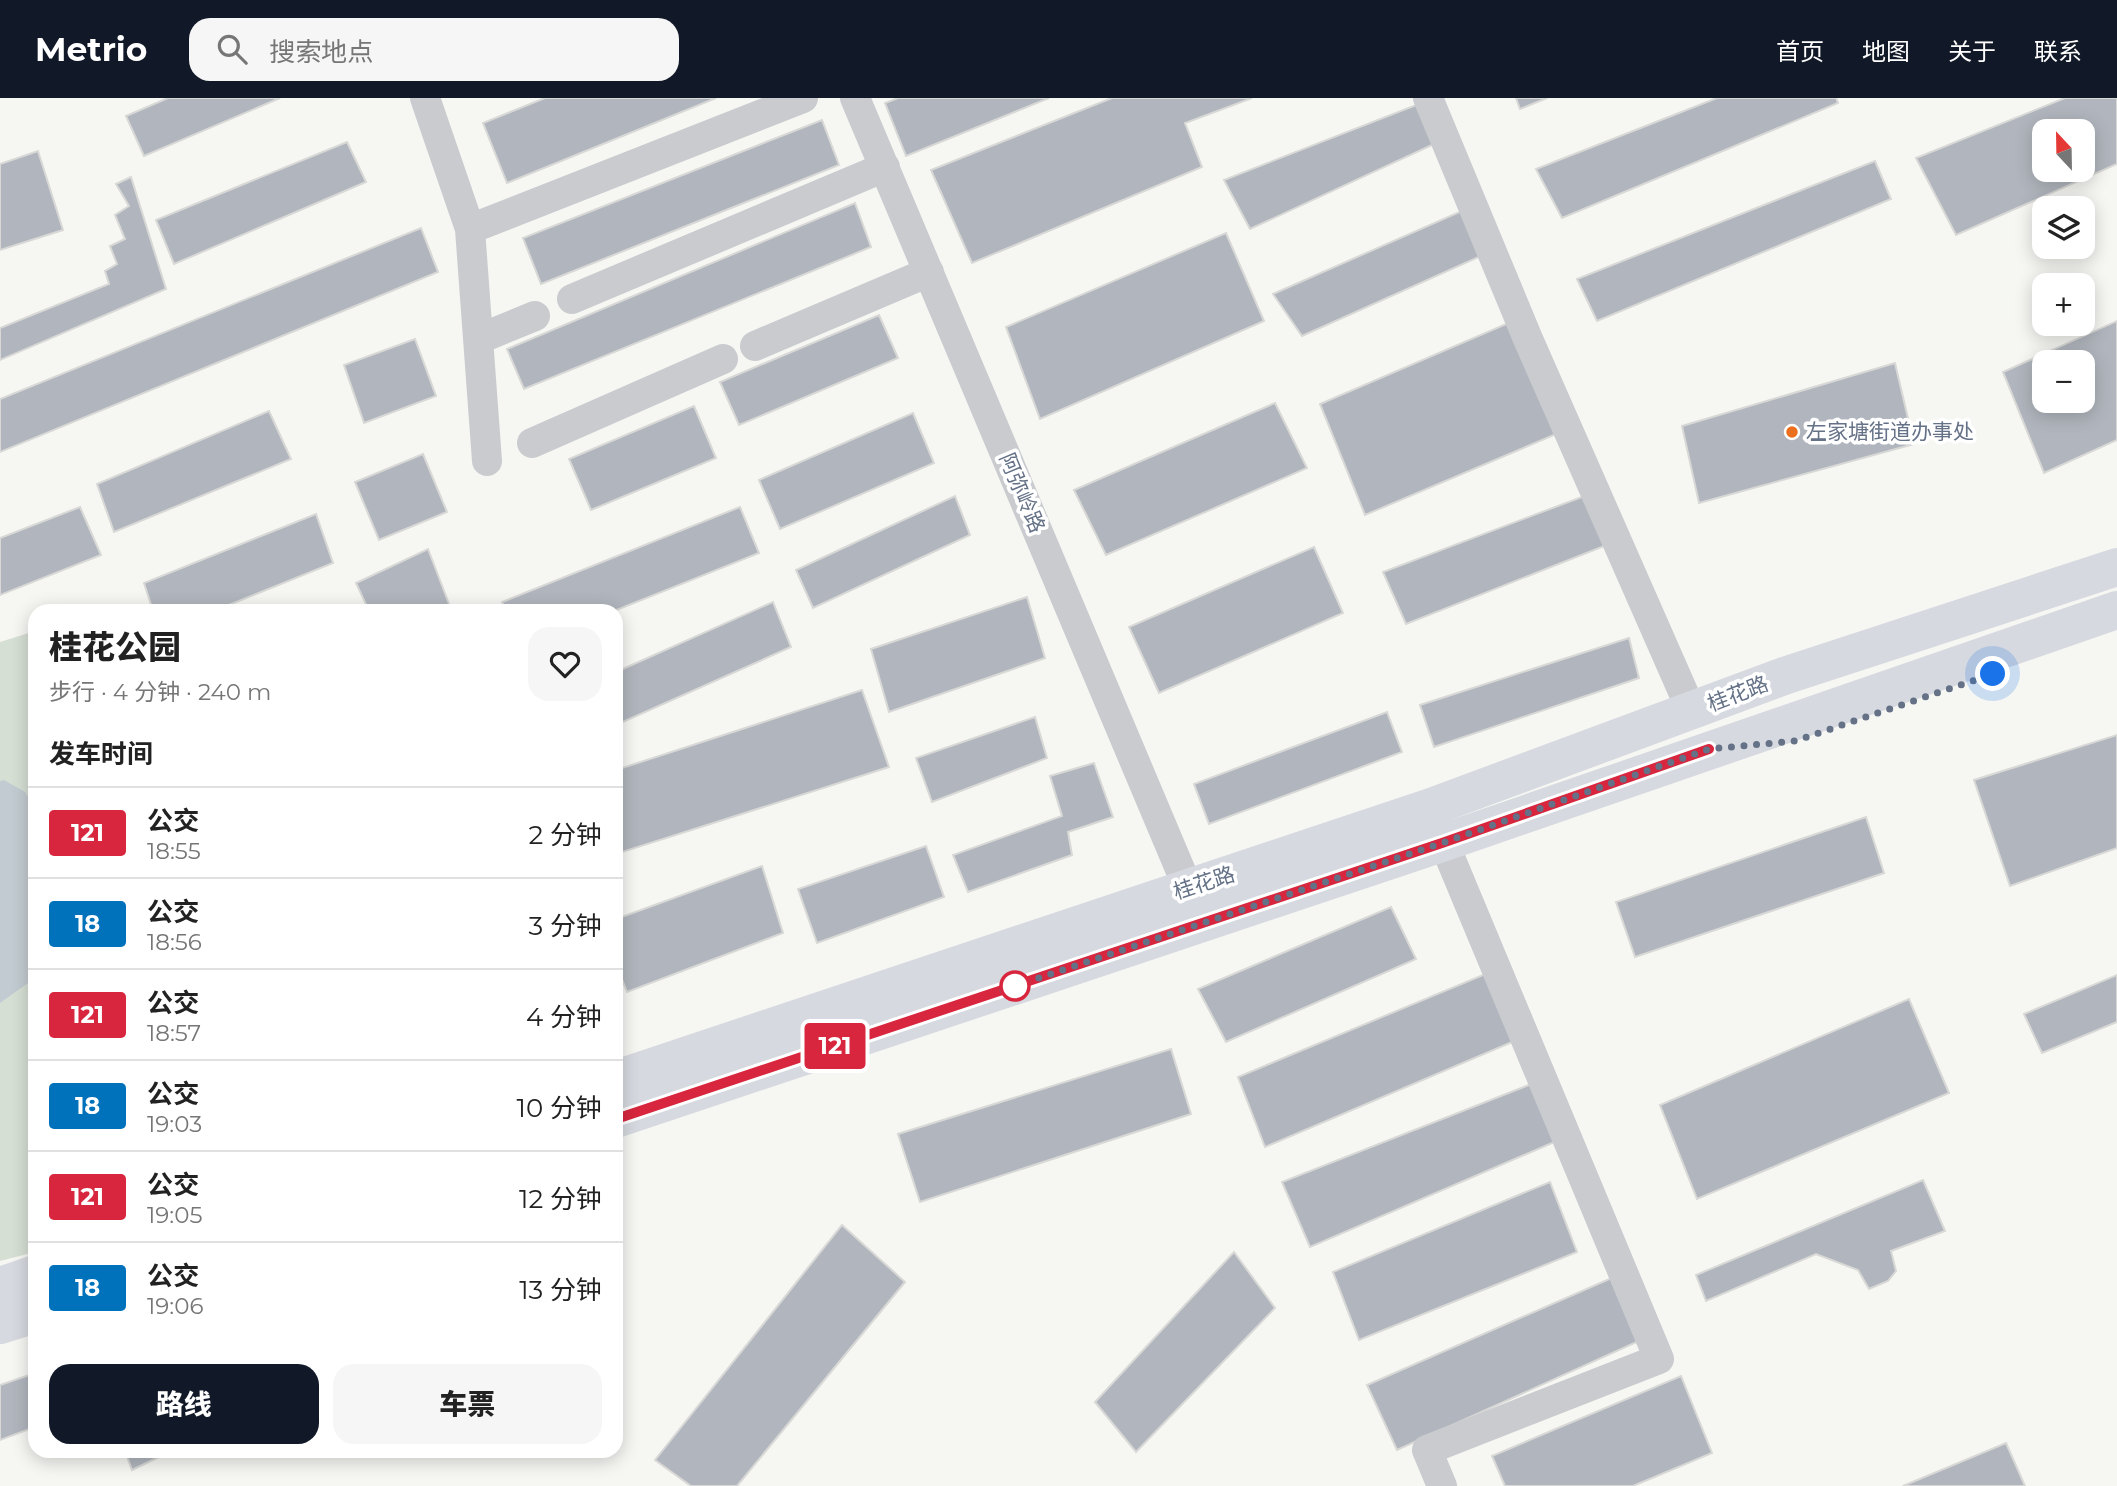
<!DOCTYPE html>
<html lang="zh">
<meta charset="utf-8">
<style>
body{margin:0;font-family:Montserrat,"Noto Sans SC",sans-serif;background:#f6f6f6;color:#222;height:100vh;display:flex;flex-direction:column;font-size:26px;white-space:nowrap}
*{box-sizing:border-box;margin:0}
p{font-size:23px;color:#767676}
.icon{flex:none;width:38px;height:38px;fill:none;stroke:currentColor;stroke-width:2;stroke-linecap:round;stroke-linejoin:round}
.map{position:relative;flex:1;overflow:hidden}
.panel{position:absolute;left:28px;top:506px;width:595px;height:854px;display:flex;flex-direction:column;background:#fff;border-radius:21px;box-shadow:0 4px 18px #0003}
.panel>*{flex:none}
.badge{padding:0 14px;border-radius:5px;font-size:24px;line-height:46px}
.needle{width:46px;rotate:338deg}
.controls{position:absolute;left:2032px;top:21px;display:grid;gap:14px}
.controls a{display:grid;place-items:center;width:63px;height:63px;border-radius:14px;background:#fff;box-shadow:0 4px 18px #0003;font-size:35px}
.you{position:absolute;width:35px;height:35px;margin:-18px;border:5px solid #fff;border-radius:50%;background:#1a73e8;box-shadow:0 0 0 10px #1a73e833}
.map>.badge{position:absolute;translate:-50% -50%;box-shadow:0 0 0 4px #fff}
h2{padding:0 21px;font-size:26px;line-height:63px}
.round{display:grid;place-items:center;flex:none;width:74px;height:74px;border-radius:21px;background:#f6f6f6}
.head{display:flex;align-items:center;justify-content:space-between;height:119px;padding:0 21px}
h1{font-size:33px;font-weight:800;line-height:52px}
.action{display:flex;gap:14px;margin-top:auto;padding:14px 21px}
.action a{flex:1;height:80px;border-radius:21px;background:#111827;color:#fff;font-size:28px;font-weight:800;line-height:80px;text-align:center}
.action a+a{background:#f6f6f6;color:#222}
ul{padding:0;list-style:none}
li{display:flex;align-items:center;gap:21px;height:91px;padding:0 21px;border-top:2px solid #e0e0e0}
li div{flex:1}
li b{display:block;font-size:26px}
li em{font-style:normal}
li .badge{min-width:77px;font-weight:700;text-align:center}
header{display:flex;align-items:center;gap:42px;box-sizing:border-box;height:98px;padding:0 35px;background:#111827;color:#fff}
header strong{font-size:33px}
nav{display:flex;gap:38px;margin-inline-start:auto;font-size:24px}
.search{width:490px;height:63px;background:#f6f6f6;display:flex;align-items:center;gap:18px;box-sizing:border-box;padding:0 24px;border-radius:21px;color:#767676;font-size:26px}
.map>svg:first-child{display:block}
.green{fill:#d6dfd4}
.water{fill:#c2cbd1}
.building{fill:#b1b6be;stroke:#d8d8d6;stroke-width:2;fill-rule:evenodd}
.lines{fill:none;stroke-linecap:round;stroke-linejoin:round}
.minor{stroke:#c9cbcf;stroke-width:30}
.major{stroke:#d6d9df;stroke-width:38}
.line-casing{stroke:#fff;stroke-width:16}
.line{stroke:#d7263d;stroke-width:10}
.walk{stroke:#647186;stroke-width:7;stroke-dasharray:0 12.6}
.poi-dot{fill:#ec6f1e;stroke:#fff;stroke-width:2.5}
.stop-dot{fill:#fff;stroke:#d7263d;stroke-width:3.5}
.labels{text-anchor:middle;stroke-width:7;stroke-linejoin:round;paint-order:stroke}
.poi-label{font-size:21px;fill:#647186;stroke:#fff;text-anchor:start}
.street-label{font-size:21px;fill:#647186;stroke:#fff}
</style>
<header>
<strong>Metrio</strong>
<div class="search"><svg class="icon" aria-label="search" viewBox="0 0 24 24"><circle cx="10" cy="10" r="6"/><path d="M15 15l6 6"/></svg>搜索地点</div>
<nav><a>首页</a><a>地图</a><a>关于</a><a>联系</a></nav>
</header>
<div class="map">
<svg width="2117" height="1388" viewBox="0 0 2117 1388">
<rect width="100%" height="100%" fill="#f6f7f3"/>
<!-- green -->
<path class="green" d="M35,533V1154L0,1163V544Z"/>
<!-- water -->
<path class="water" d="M4,682L25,694L35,710V880L0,905V683Z"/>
<!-- building -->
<path class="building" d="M168,0H280L144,58L126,18Z
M545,0H716L507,85L483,25Z
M898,0H1049L906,58L885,5Z
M1112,0H1252L1185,25L1202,69L972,165L931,72Z
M1516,0H1547L1520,11Z
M1717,0H1836L1838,5L1562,120L1536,71Z
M2065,0H2117V66L1956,137L1916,60ZM2044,33H2082V72H2044Z
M1429,2L1445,41L1250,131L1224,82Z
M822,22L839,67L541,186L523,140Z
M347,44L366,84L174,166L156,122Z
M38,53L63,132L0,152V66Z
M1875,63L1891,101L1597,223L1577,181Z
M131,79L166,191L0,262V230L109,186L105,173L117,166L110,148L125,141L115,117L129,108L116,86Z
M855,105L871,149L524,291L507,251Z
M1473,108L1492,153L1302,238L1273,196Z
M421,130L438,174L0,354V301Z
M1226,135L1264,223L1040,321L1006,229Z
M879,217L898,260L739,327L720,284Z
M1520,220L1568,331L1365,417L1320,306Z
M2117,223V342L2044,375L2003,274ZM2044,264H2082V303H2044Z
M415,241L436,298L364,325L344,267Z
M1895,265L1914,346L1699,405L1682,328Z
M1275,305L1307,370L1106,457L1074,392Z
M694,308L716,360L591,412L569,361Z
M269,313L291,361L114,434L97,386Z
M913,315L934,365L780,431L759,382Z
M423,356L447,414L379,442L355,384Z
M1595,394L1617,443L1406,526L1383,474Z
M955,398L970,437L813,510L796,472Z
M80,409L101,457L0,497V440Z
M740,409L759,455L614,513H506L502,504Z
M316,416L333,465L214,513H153L144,485Z
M1314,449L1343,515L1159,595L1129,529Z
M428,451L451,511L369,513L356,485Z
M1027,499L1045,560L889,614L871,551Z
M773,504L791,549L616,627V574Z
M1629,540L1639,580L1434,649L1420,607Z
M862,592L889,669L616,756V672Z
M1387,614L1402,654L1209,726L1194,686Z
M1035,619L1047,660L932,704L916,660Z
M2117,637V750L2010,788L1974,682Z
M1094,665L1113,719L1068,734L1072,757L968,794L953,757L1062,718L1050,678Z
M1866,719L1884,775L1635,859L1616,804Z
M926,748L944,799L817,845L798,791Z
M762,768L783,835L627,894L616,866V821Z
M1391,809L1416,861L1226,944L1198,891Z
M1495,872L1524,939L1265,1049L1238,979Z
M2117,877V924L2042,955L2024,916Z
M1909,901L1949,995L1697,1101L1660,1007Z
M1171,951L1191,1016L920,1104L898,1036Z
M1539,983L1566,1039L1310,1149L1282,1084Z
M1923,1082L1945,1133L1891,1153L1896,1173L1888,1183L1869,1191L1858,1172L1816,1156L1706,1203L1696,1177Z
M1550,1084L1577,1154L1359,1242L1333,1174Z
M842,1127L905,1184L737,1388H691L655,1362Z
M1234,1154L1275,1210L1136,1354L1095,1304Z
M1623,1175L1650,1238L1397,1352L1367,1287Z
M35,1275V1329L0,1342V1287Z
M1681,1278L1712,1355L1633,1388H1505L1492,1358Z
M2006,1345L2025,1388H1903Z
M125,1353H171L132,1372Z"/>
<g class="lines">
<!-- minor -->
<path class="minor" d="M425,0L470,131L487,363
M855,0L1188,790
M1428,0L1528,241L1692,614
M470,131L803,0
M572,201L885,69
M479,241L535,218
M755,248L929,174
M532,345L723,261
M1436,726L1659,1261L1427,1352L1442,1388"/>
<!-- major -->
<path class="major" d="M616,981L1431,709L1787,577L2117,469
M616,1021L1442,745L2117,512
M0,1188L35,1176
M0,1227L35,1216"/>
</g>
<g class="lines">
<!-- line casing -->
<g class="line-casing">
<path id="line" d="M616,1021L1442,745L1709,651"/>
</g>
<!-- line -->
<use href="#line" class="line"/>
<!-- walk -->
<path class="walk" d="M1015,888L1003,892L1442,745L1709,651L1795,643L1993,576"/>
</g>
<!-- markers -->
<circle class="poi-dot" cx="1792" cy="334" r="7"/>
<circle class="stop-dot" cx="1015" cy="888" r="14"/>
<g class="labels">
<!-- poi labels -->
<g class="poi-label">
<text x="1806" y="341">左家塘街道办事处</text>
</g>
<!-- street labels -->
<g class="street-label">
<text transform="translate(1022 395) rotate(67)" y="7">阿弥岭路</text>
<text transform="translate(1738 596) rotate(-21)" y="7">桂花路</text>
<text transform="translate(1204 785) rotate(-18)" y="7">桂花路</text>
</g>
</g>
</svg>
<div class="controls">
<a><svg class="needle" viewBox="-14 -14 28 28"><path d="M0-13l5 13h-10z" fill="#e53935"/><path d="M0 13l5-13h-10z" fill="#767676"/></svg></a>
<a><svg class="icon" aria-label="layers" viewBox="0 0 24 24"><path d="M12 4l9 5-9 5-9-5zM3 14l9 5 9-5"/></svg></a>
<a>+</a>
<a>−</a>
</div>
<div class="you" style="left:1993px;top:576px"></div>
<b class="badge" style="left:835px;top:948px;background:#d7263d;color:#fff">121</b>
<section class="panel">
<div class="head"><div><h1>桂花公园</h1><p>步行 · 4 分钟 · 240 m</p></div><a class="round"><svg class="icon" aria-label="heart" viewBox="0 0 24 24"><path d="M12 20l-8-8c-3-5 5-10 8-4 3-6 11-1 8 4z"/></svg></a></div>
<h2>发车时间</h2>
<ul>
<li><span class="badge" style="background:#d7263d;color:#fff">121</span><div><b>公交</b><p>18:55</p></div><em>2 分钟</em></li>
<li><span class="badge" style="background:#0072bc;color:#fff">18</span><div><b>公交</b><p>18:56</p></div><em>3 分钟</em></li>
<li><span class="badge" style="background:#d7263d;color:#fff">121</span><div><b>公交</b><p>18:57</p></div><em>4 分钟</em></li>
<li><span class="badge" style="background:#0072bc;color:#fff">18</span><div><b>公交</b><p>19:03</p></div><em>10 分钟</em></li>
<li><span class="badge" style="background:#d7263d;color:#fff">121</span><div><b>公交</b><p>19:05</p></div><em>12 分钟</em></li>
<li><span class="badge" style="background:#0072bc;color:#fff">18</span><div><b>公交</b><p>19:06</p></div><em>13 分钟</em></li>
</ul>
<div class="action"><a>路线</a><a>车票</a></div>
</section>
</div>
